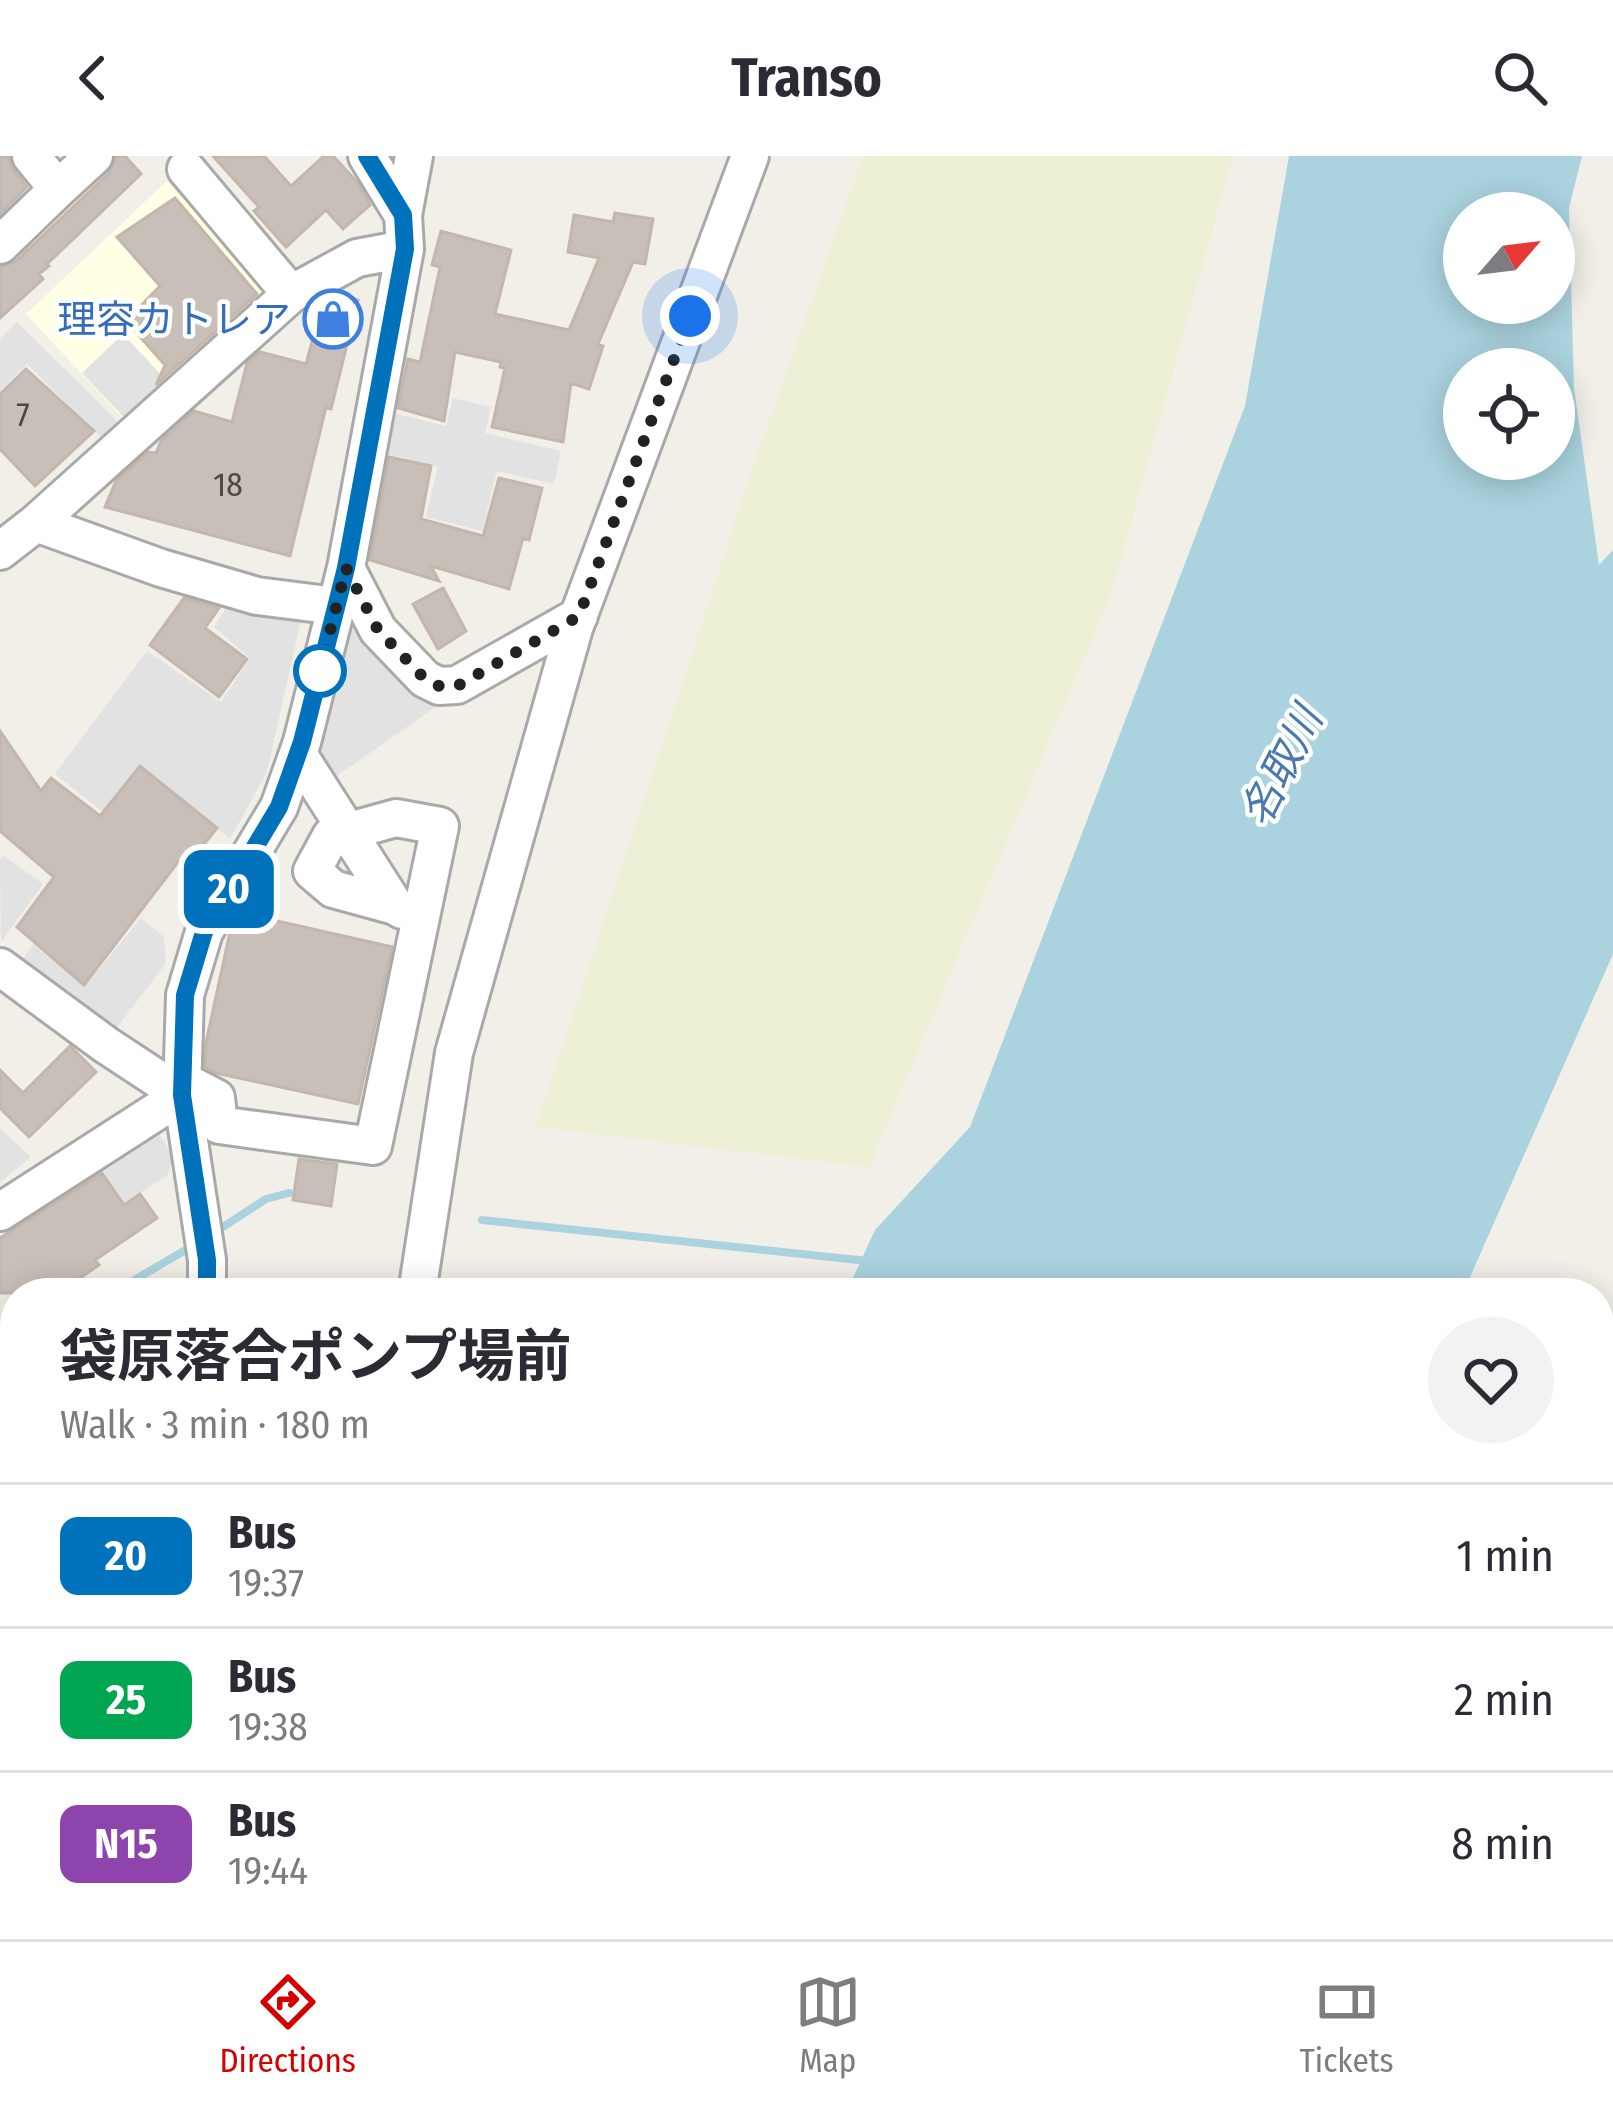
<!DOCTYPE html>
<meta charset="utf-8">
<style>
body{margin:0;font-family:"Fira Sans Condensed","Noto Sans JP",sans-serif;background:#f2f2f3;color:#2b2b33;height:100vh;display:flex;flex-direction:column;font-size:45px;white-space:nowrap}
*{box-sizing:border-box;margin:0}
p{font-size:39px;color:#7c7c81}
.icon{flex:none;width:66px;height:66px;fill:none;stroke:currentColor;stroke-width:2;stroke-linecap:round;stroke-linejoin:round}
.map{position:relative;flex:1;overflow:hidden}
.side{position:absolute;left:0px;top:1122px;width:1614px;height:663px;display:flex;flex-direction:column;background:#fff;border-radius:48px 48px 0 0;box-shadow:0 6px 30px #0003}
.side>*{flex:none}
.badge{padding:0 24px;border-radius:18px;font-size:42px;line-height:78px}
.needle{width:78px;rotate:62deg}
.tools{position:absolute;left:1443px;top:36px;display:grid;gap:24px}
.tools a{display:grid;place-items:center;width:132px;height:132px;border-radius:50%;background:#fff;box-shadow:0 6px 30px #0003;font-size:60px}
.you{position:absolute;width:60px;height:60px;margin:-30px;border:9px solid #fff;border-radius:50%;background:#1a73e8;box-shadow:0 0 0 18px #1a73e833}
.map>.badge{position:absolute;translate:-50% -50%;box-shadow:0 0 0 6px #fff}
.round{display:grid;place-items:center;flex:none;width:126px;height:126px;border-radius:63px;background:#f2f2f3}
.summary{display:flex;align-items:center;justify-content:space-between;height:204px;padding:0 60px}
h1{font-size:57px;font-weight:700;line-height:90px}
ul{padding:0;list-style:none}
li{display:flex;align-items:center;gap:36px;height:144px;padding:0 60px;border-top:3px solid #e1e1e2}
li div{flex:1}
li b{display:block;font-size:45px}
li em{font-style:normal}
li .badge{min-width:132px;font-weight:700;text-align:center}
header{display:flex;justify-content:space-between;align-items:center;height:156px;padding:0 60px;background:#fff;font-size:54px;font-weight:700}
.tabs{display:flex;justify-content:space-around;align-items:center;height:168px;border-top:3px solid #e1e1e2;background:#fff;font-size:33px;color:#7c7c81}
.tabs a{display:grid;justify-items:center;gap:6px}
.tabs .active{color:#d40000}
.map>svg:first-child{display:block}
.education{fill:#ffffe5}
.farmland{fill:#eef0d5}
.parking{fill:#e2e2e2}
.water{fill:#aad3df;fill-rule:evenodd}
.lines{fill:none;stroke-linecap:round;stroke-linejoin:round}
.stream{stroke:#aad3df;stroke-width:8}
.building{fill:#c7bfb8;stroke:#c4b6ab;stroke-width:3}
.minor-casing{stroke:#a9a9a9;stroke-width:42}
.minor{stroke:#fff;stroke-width:36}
.line-casing{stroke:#fff;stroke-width:27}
.line{stroke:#0072bc;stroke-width:18}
.walk{stroke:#222;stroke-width:12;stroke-dasharray:0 21.6}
.stop-dot{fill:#fff;stroke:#0072bc;stroke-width:6}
.labels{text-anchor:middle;stroke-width:9;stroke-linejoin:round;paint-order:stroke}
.number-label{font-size:33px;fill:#4b4948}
.shop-label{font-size:39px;fill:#366cbe;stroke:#fff;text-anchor:end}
.water-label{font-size:42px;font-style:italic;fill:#4a7aab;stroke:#fff}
</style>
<header><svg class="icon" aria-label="back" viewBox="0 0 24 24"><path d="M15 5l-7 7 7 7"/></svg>Transo<svg class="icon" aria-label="search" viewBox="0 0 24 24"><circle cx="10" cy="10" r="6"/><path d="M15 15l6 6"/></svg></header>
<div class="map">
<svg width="1613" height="1783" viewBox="0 0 1613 1783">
<rect width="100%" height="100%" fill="#f2efe9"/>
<!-- education -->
<path class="education" d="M167,25L275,140L133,273L26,158Z"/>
<!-- farmland -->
<path class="farmland" d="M863,0H1233L1111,439L869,1011L536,971L758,296Z
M1613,1433V1727L1599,1730V1518Z"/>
<!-- parking -->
<path class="parking" d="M17,166L124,272L108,288L27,208L0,235V183Z
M123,178L170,228L129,267L82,217Z
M453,242L491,251L485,277L561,295L554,328L497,315L482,375L426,361L438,310L383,297L393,257L446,270Z
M348,437L437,550L294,650Z
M231,444L302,459L267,616L230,683L141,610L103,656L55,618L147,495L221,546L250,502L214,471Z
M3,699L43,728L1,786L0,704Z
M141,762L164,781L166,807L112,878L21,806L33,788L85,830Z
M0,972L31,1001L0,1026Z
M155,972L173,1000L168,1019L124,1047L98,1007Z"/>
<!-- water -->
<path class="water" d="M1289,0H1582L1569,52L1574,232L1599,409L1613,394V798L1463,1137H846L875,1074L970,971L1245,250ZM1464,57H1554V147H1464ZM1464,213H1554V303H1464Z
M716,1770H1238L1235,1783H721Z"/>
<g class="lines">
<!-- stream -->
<path class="stream" d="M482,1064L868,1105
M212,1078L266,1043L289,1037
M120,1137L136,1123L194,1089
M0,1254L15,1234"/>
</g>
<!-- building -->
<path class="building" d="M0,0H8L13,13L27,31L0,58Z
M116,0H125L141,18L47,108L49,110L39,118L43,123L0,162V111L16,105L109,17Z
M213,0H264L291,30L324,0H333L357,26L370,49L343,73L326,54L286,91L254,55L259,51Z
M175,42L257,138L156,229L165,209L126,165L160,130L117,81Z
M615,57L653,63L645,108L633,106L598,188L603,190L589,233L571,227L563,286L492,271L505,212L500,211L501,206L455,196L444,265L398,252L408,203L420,206L440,111L432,109L441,75L511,94L495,158L569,174L599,102L568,96L574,59L613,66Z
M337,138L358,144L331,253L326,251L290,400L105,351L116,325L148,296L156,297L161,285L194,255L232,266L247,207L260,196L306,208L323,146Z
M26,213L94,275L35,330L0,293V238Z
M389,301L431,310L421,363L483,380L499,322L542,332L529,384L523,382L509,433L431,410L439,425L370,404Z
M443,432L466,475L438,493L413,448Z
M184,442L219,452L205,472L247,503L219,541L150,489Z
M0,575L41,635L51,622L100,660L140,610L217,672L185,712L178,706L84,829L17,771L54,721L0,675Z
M242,757L392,791L358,948L216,917L205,911L206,887L230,776Z
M70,890L96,916L29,981L0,952V914L23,937Z
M299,1003L337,1008L331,1050L293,1044Z
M102,1017L124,1049L140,1038L157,1062L95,1104L99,1109L58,1137H0V1082Z"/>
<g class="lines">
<!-- minor casing -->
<g class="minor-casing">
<path id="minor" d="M186,13L291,138
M58,33L94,0
M403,59L414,0
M0,89L58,33L31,0
M36,367L161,412L257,440L336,450
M0,395L36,367L291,138L357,102L405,93
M346,412L378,474L425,523L439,530L457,529L579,460
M298,598L395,750L402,754
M0,811L106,889L182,939L0,1056
M183,925L216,942L219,969L373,990L440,670L396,662L331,680L312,715L333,733L395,750
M207,1137V1104L182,939L185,839L204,776L279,651L302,586L346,412L405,93L403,59L367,0
M417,1137L454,897L574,472L750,0
M0,1521L15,1499
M0,1707L15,1700
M307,1770L308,1783
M388,1770V1783"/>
</g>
<!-- minor -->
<use href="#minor" class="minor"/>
</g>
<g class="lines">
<!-- line casing -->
<g class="line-casing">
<path id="line" d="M207,1137V1104L182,939L185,839L204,776L279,651L302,586L346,412L405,93L403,59L367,0"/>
</g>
<!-- line -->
<use href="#line" class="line"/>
<!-- walk -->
<path class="walk" d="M320,515L346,412L378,474L425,523L439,530H457L579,460L690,160"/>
</g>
<!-- icons -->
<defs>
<g id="shop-ring" transform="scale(3)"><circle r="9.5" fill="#fff" stroke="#3f7fe0" stroke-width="1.5"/><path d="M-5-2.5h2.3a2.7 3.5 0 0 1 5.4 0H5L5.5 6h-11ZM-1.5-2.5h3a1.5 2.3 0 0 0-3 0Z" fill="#3f7fe0"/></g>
</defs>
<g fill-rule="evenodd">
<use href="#shop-ring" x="333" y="163"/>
</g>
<!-- markers -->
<circle class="stop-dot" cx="320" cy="515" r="24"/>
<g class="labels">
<!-- number labels -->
<g class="number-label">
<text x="23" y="270">7</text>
<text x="228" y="340">18</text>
</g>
<!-- shop labels -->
<g class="shop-label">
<text x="291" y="177">理容カトレア</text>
</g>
<!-- water labels -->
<g class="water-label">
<text transform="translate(1281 610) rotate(-63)" y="15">名取川</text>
</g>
</g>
</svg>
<div class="tools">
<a><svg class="needle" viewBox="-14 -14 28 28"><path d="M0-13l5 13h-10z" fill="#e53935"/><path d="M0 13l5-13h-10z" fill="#7c7c81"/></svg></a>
<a><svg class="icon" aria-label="locate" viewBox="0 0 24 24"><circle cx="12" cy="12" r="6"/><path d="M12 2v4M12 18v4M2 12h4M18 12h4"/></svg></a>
</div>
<div class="you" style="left:690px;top:160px"></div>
<b class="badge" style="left:229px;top:733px;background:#0072bc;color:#fff">20</b>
<section class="side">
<div class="summary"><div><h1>袋原落合ポンプ場前</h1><p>Walk · 3 min · 180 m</p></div><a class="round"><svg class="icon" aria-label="heart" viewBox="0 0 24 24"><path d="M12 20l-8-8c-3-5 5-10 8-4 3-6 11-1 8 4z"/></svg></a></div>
<ul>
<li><span class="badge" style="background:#0072bc;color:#fff">20</span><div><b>Bus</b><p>19:37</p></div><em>1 min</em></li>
<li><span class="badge" style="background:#00a651;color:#fff">25</span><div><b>Bus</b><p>19:38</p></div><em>2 min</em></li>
<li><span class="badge" style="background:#8e44ad;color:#fff">N15</span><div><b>Bus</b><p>19:44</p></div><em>8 min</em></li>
</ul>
</section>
</div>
<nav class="tabs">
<a class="active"><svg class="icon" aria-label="directions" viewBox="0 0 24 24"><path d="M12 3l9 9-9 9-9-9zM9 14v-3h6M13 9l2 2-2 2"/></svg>Directions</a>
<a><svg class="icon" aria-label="map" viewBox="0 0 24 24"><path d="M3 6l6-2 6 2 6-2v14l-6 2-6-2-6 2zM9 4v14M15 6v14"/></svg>Map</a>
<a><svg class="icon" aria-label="tickets" viewBox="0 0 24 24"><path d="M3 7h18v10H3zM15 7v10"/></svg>Tickets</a>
</nav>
